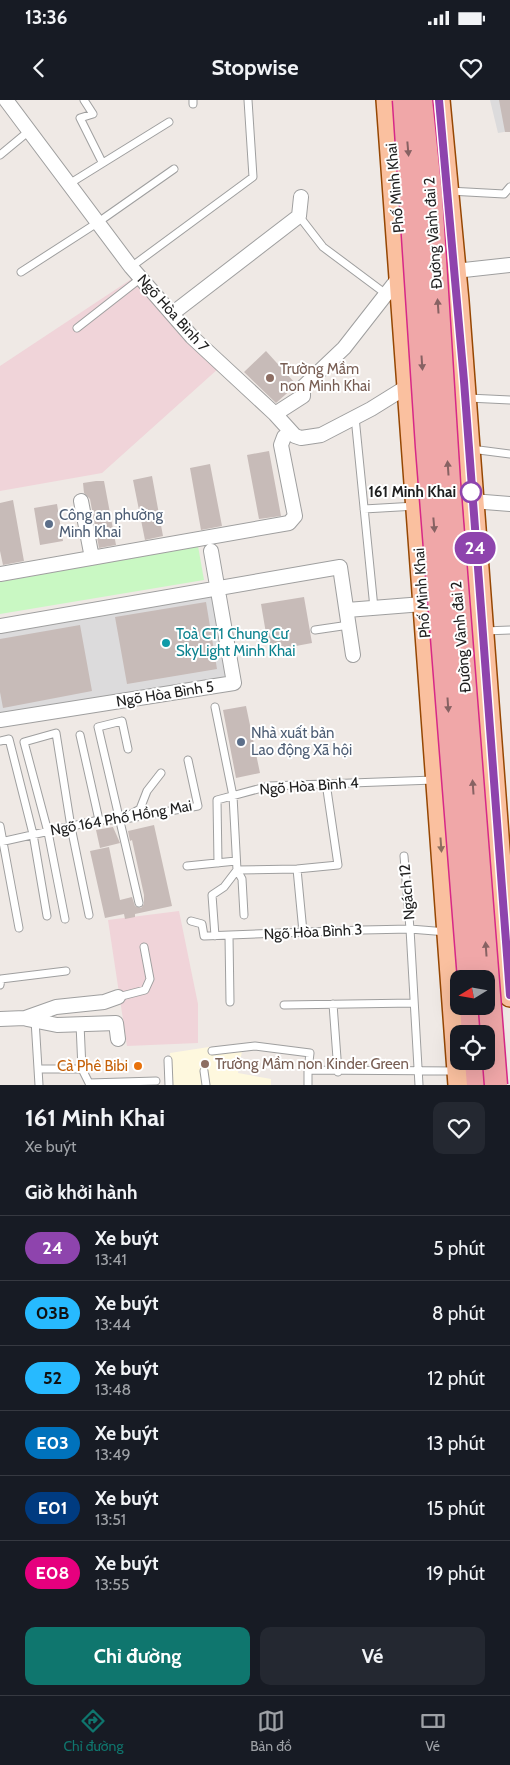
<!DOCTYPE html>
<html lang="vi">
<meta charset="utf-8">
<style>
body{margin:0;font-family:Cabin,sans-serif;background:#242831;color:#f1f3f6;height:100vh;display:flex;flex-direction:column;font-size:19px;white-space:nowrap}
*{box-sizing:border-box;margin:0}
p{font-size:16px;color:#9ea1a6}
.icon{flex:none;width:28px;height:28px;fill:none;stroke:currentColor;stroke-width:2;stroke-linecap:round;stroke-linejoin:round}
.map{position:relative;height:985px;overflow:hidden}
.details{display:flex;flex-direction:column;background:#171b24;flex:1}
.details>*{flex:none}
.badge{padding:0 10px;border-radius:16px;font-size:18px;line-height:32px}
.needle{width:32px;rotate:259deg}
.tools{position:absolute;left:450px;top:870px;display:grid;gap:10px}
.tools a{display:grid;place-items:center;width:45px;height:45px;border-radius:10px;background:#171b24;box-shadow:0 5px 20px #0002;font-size:25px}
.map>.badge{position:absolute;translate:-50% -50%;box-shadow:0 0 0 2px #fff}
h2{padding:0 25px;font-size:19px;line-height:45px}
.round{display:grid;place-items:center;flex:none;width:52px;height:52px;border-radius:10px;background:#242831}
.overview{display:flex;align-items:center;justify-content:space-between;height:85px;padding:0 25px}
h1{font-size:24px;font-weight:700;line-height:38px}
.primary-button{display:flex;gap:10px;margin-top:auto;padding:10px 25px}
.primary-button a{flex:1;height:58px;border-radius:10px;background:#0f766e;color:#fff;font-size:20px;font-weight:700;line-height:58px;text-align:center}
.primary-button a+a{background:#242831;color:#f1f3f6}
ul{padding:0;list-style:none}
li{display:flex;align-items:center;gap:15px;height:65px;padding:0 25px;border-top:1px solid #363941}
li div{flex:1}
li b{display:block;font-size:19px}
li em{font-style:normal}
li .badge{min-width:55px;font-weight:700;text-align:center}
.status{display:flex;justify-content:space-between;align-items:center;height:35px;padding:0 25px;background:#171b24;direction:ltr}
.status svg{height:14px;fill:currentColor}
header{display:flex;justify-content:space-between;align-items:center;height:65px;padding:0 25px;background:#171b24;font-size:22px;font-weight:700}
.tab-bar{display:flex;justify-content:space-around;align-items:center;height:70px;border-top:1px solid #363941;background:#171b24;font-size:14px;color:#9ea1a6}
.tab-bar a{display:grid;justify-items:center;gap:2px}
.tab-bar .current{color:#0f766e}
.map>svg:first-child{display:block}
.residential{fill:#dcdbdc}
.commercial{fill:#f0d4d9}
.education{fill:#fef8de}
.park{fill:#c9f8c3}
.building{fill:#c7bbb8}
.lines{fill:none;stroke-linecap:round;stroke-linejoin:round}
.service-casing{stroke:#9f9f9f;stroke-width:9}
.minor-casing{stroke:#9f9f9f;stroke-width:16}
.primary-casing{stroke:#964703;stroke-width:24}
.trunk-casing{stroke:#d72888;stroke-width:25}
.service{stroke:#fff;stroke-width:7}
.minor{stroke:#fff;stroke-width:14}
.primary{stroke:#fac09f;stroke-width:21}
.trunk{stroke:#f0a7a8;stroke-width:22}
.trunk-bridge-casing{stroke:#d72888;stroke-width:25;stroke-linecap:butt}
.trunk-bridge{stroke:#f0a7a8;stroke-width:22}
.oneway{fill:#876263}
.oneway2{fill:#8c6f5e}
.line-casing{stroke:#fff;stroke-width:11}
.line{stroke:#8e44ad;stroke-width:8}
.education-dot{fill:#8d6e63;stroke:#fff;stroke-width:2}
.stop-dot{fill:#fff;stroke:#8e44ad;stroke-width:2.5}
.service-dot{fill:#5c6f8a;stroke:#fff;stroke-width:2}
.culture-dot{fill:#0f9aa8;stroke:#fff;stroke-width:2}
.food-dot{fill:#e8710a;stroke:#fff;stroke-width:2}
.labels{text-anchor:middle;stroke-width:4;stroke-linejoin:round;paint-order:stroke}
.street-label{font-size:15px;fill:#1e1e1e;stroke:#fff}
.education-label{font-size:15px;fill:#785e54;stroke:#fff;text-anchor:start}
.stop-label{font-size:15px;font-weight:bold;fill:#1e1e1e;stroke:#fff;text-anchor:end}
.service-label{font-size:15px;fill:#4e5e75;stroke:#fff;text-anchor:start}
.culture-label{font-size:15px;fill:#0d838f;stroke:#fff;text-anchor:start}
.food-label{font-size:15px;fill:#c56008;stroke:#fff;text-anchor:end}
</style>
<div class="status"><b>13:36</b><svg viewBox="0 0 49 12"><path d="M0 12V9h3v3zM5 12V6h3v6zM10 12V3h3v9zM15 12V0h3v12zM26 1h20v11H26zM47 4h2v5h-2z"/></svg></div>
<header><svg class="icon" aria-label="back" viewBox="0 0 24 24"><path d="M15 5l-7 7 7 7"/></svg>Stopwise<svg class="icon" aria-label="heart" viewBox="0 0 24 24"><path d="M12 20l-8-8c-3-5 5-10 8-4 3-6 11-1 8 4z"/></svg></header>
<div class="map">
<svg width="510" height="985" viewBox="0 0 510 985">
<rect width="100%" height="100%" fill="#efe9e5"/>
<!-- residential -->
<path class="residential" d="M490,0H510V31L498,33Z
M217,487L234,583L0,620V526Z"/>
<!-- commercial -->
<path class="commercial" d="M136,176L219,268L102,373L0,391V266Z
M179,811L198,904V943L127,946L108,820Z"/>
<!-- education -->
<path class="education" d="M209,947L210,955L242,951L238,973L271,979V985H172L170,953Z"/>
<!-- park -->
<path class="park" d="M198,446L204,480L0,514V482Z"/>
<!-- building -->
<path class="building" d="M499,0H510V32H505Z
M266,251L295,283L294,287L276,303L244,272Z
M269,351L281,416L259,419L247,355Z
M210,364L222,426L201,430L190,368Z
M152,376L163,436L145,440L133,380Z
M96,381H104L116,445L99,448L90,399L84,393L83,383Z
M13,400L24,461L3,465L0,451V403Z
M57,404L63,441L40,445L34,408Z
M304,497L312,543L269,551L261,504Z
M206,502L217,569L127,584L115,517Z
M80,525L92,591L3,608L0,592V539Z
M246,606L260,673L236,678L223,610Z
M154,725L172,806L135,814V817L125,819L124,814L105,818L90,751L109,747L120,800L132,797L135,806L141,808L144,804V795L132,740L130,741L128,731Z
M113,727L120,743L100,748L96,730Z"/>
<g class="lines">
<!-- service casing -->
<g class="service-casing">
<path id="service" d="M84,0L93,14L80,18L102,62
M193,0V4
M0,55L29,31
M69,84L169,22
M449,91L504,94L510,87
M299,116L323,147L386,194
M131,167L253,77L248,0
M21,172L97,123L174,69
M77,228L141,178
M468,298L510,300
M355,317L374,508
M471,349L510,354
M364,409L416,406
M315,530L349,525
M485,531L510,530
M215,607L233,696L237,770L242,779L244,815
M80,635L99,720
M0,641L9,639L33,734L47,816
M128,649L122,621L98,627L139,803
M122,719L140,709L147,691L161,673
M0,726L19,828
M0,742L99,720H119L198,706L188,660
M404,756L410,829L419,985
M218,763L217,700L269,686L434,680
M187,766L236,761
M297,769L303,832
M65,819L48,732L24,642L56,633L71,727L89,815
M191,821L202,824L204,836L363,830L410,829L447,832
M215,836L212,795L224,787L237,770L297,769L338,765L326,683
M229,836L230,902
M0,885L1,879L66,871
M118,897L145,890L150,879L144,847
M333,904L338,972
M284,905L414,903
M35,920L39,985
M80,924L82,969L89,983L156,981
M212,951L255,946L310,953L308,970L457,971
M168,960L169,985
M38,969H82
M308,970V985
M204,971L206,985"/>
</g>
<!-- minor casing -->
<g class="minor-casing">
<path id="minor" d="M6,0L131,167L192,237L275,314L295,336L301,338L321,335L371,309L408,286
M455,171L510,165
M173,213L299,116L301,97
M275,314L303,296V287L344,248L401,175
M81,401L92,458
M472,401L510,404
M0,474L289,423L295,416L281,345L284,337L290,332
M347,510L423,504
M0,526L340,467L353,555
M0,620L234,583L211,451
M0,919L25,918L56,907L104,902L118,897
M27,919L57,925L116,923L118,939"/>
</g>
<!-- primary casing -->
<g class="primary-casing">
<path id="primary" d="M387,0L459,985
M439,0L458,201L510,896"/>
</g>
<!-- trunk casing -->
<g class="trunk-casing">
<path id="trunk" d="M471,906L473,934
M476,961L478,985"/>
</g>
<!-- service -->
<use href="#service" class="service"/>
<!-- minor -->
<use href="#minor" class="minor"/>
<!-- primary -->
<use href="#primary" class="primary"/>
<!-- trunk -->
<use href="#trunk" class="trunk"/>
<!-- trunk-bridge casing -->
<g class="trunk-bridge-casing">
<path id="trunk-bridge" d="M404,0L427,347L469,879
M421,0L431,96L449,383L496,985"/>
</g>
<!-- trunk-bridge -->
<use href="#trunk-bridge" class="trunk-bridge"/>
</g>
<!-- one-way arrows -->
<defs><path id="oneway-solid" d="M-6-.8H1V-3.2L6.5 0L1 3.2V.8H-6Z" transform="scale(1.25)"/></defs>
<g class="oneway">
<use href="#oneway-solid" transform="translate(408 49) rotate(85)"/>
<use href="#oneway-solid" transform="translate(438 206) rotate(-94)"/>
<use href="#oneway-solid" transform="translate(422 263) rotate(86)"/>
<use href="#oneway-solid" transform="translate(448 368) rotate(-94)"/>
<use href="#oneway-solid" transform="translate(434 425) rotate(85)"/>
<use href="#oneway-solid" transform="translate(448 605) rotate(86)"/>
<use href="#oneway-solid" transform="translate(473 687) rotate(-94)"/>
<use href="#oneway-solid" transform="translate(486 849) rotate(-94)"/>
</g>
<use class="oneway2" href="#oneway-solid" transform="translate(441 745) rotate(86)"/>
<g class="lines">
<!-- line casing -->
<g class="line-casing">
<path id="line" d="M439,0L464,281L510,895"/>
</g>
<!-- line -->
<use href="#line" class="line"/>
</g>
<!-- markers -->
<g class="education-dot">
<circle cx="270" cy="278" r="5"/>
<circle cx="205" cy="964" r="5"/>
</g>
<circle class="stop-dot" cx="471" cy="392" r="10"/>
<g class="service-dot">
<circle cx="49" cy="424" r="5"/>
<circle cx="241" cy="642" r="5"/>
</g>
<circle class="culture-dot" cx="166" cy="543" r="5"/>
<circle class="food-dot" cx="138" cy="966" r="5"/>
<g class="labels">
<!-- street labels -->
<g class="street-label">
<text transform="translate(395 88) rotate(-95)" y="5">Phố Minh Khai</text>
<text transform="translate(433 133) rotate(-94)" y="5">Đường Vành đai 2</text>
<text transform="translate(173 213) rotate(48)" y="5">Ngõ Hòa Bình 7</text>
<text transform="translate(422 493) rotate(-94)" y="5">Phố Minh Khai</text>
<text transform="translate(461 537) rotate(-95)" y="5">Đường Vành đai 2</text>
<text transform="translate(165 594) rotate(-9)" y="5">Ngõ Hòa Bình 5</text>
<text transform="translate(309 686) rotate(-4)" y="5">Ngõ Hòa Bình 4</text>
<text transform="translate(121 718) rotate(-10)" y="5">Ngõ 164 Phố Hồng Mai</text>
<text transform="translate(407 792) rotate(-95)" y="5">Ngách 12</text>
<text transform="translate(313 832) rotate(-3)" y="5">Ngõ Hòa Bình 3</text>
</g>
<!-- education labels -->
<g class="education-label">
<text x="280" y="274">Trường Mầm<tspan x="280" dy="17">non Minh Khai</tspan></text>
<text x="215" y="969">Trường Mầm non Kinder Green</text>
</g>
<!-- stop labels -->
<g class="stop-label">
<text x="456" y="397">161 Minh Khai</text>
</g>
<!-- service labels -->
<g class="service-label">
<text x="59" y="420">Công an phường<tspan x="59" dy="17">Minh Khai</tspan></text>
<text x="251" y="638">Nhà xuất bản<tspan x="251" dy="17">Lao động Xã hội</tspan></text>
</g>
<!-- culture labels -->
<g class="culture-label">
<text x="176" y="539">Toà CT1 Chung Cư<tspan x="176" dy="17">SkyLight Minh Khai</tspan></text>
</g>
<!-- food labels -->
<g class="food-label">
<text x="128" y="971">Cà Phê Bibi</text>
</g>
</g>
</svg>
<div class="tools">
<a><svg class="needle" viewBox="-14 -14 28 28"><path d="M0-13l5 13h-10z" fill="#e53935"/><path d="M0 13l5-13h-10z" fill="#9ea1a6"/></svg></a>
<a><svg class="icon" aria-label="locate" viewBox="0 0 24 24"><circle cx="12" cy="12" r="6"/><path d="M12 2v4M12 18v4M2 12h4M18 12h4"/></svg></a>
</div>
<b class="badge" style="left:475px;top:448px;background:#8e44ad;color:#fff">24</b>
</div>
<section class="details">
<div class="overview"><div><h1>161 Minh Khai</h1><p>Xe buýt</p></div><a class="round"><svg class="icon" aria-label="heart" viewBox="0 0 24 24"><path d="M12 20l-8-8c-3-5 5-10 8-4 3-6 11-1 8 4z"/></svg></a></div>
<h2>Giờ khởi hành</h2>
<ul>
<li><span class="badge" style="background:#8e44ad;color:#fff">24</span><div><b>Xe buýt</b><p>13:41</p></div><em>5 phút</em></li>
<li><span class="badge" style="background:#27baff;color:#111">03B</span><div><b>Xe buýt</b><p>13:44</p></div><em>8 phút</em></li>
<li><span class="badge" style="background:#27baff;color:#111">52</span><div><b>Xe buýt</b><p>13:48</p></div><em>12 phút</em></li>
<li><span class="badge" style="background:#0072bc;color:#fff">E03</span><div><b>Xe buýt</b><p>13:49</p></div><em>13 phút</em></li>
<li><span class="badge" style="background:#003b80;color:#fff">E01</span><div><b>Xe buýt</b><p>13:51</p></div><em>15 phút</em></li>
<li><span class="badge" style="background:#e6007e;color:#fff">E08</span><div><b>Xe buýt</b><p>13:55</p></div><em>19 phút</em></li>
</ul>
<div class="primary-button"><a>Chỉ đường</a><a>Vé</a></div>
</section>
<nav class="tab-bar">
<a class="current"><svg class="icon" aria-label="directions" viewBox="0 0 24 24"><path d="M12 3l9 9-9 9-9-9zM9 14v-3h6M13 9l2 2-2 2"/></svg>Chỉ đường</a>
<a><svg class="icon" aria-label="map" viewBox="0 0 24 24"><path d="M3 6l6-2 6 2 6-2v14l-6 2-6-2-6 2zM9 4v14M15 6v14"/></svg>Bản đồ</a>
<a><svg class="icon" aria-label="tickets" viewBox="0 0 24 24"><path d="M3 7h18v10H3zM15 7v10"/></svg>Vé</a>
</nav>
